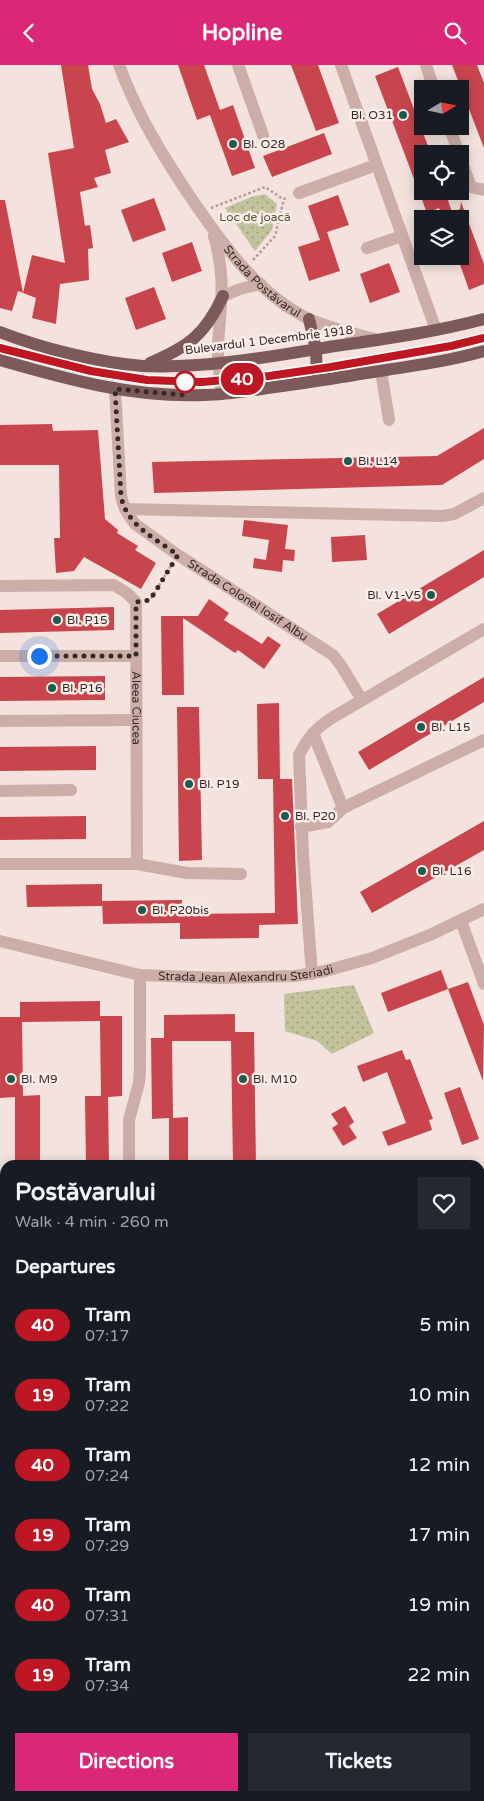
<!DOCTYPE html>
<meta charset="utf-8">
<style>
body{margin:0;font-family:"Varela Round",sans-serif;background:#242831;color:#f1f3f6;height:100vh;display:flex;flex-direction:column;font-size:19px;white-space:nowrap}
*{box-sizing:border-box;margin:0}
p{font-size:16px;color:#9ea1a6}
.icon{flex:none;width:28px;height:28px;fill:none;stroke:currentColor;stroke-width:2;stroke-linecap:round;stroke-linejoin:round}
.map{position:relative;flex:1;overflow:hidden}
.sheet{position:absolute;left:0px;top:1095px;width:485px;height:641px;display:flex;flex-direction:column;background:#171b24;border-radius:15px 15px 0 0;box-shadow:0 2px 12px #0003}
.sheet>*{flex:none}
.badge{padding:0 10px;border-radius:16px;font-size:18px;line-height:32px}
.needle{width:32px;rotate:80deg}
.fabs{position:absolute;left:414px;top:15px;display:grid;gap:10px}
.fabs a{display:grid;place-items:center;width:55px;height:55px;border-radius:0px;background:#171b24;box-shadow:0 2px 12px #0003;font-size:25px}
.you{position:absolute;width:25px;height:25px;margin:-12px;border:4px solid #fff;border-radius:50%;background:#1a73e8;box-shadow:0 0 0 8px #1a73e833}
.map>.badge{position:absolute;translate:-50% -50%;box-shadow:0 0 0 2px #fff}
h2{padding:0 15px;font-size:19px;line-height:45px}
.round{display:grid;place-items:center;flex:none;width:52px;height:52px;border-radius:0px;background:#242831}
.headline{display:flex;align-items:center;justify-content:space-between;height:85px;padding:0 15px}
h1{font-size:24px;font-weight:800;line-height:38px}
.cta{display:flex;gap:10px;margin-top:auto;padding:10px 15px}
.cta a{flex:1;height:58px;border-radius:0px;background:#db2777;color:#fff;font-size:20px;font-weight:800;line-height:58px;text-align:center}
.cta a+a{background:#242831;color:#f1f3f6}
ul{padding:0;list-style:none}
li{display:flex;align-items:center;gap:15px;height:70px;padding:0 15px}
li div{flex:1}
li b{display:block;font-size:19px}
li em{font-style:normal}
li .badge{min-width:55px;font-weight:700;text-align:center}
header{display:flex;justify-content:space-between;align-items:center;height:65px;padding:0 15px;background:#db2777;color:#fff;font-size:22px;font-weight:800}
.map>svg:first-child{display:block}
.grass{fill:url(#grass-dots)}
.building{fill:#c9454e}
.lines{fill:none;stroke-linecap:round;stroke-linejoin:round}
.path{stroke:#b89792;stroke-width:2.5;stroke-dasharray:2.5 2.5;stroke-linecap:butt}
.minor{stroke:#ccada8;stroke-width:12}
.major{stroke:#7b5a59;stroke-width:12}
.line-casing{stroke:#fff;stroke-width:11}
.line{stroke:#be1622;stroke-width:8}
.walk{stroke:#382929;stroke-width:5;stroke-dasharray:0 9}
.poi-dot{fill:#1d5b4c;stroke:#faedea;stroke-width:2}
.stop-dot{fill:#fff;stroke:#be1622;stroke-width:2.5}
.labels{text-anchor:middle;stroke-width:5;stroke-linejoin:round;paint-order:stroke}
.poi-label{font-size:12px;fill:#382929;stroke:#faedea;text-anchor:start}
.park-label{font-size:12px;fill:#55572c;stroke:#faedea}
.street-label{font-size:12px;fill:#382929;stroke:#faedea}
</style>
<header><svg class="icon" aria-label="back" viewBox="0 0 24 24"><path d="M15 5l-7 7 7 7"/></svg>Hopline<svg class="icon" aria-label="search" viewBox="0 0 24 24"><circle cx="10" cy="10" r="6"/><path d="M15 15l6 6"/></svg></header>
<div class="map">
<svg width="484" height="1736" viewBox="0 0 484 1736">
<defs>
<pattern id="grass-dots" width="8" height="8" patternUnits="userSpaceOnUse" patternTransform="scale(1.25)"><rect width="8" height="8" fill="#c2c39c"/><path d="M2 2h.1M6 6h.1" fill="none" stroke="#9f9e7f" stroke-width="1.8" stroke-linecap="round"/></pattern>
</defs>
<rect width="100%" height="100%" fill="#f3e2dd"/>
<!-- grass -->
<path class="grass" d="M265,129L277,139L272,165L255,186L225,143L251,132Z
M354,920L374,968L332,989L317,976L285,966L284,929Z"/>
<!-- building -->
<path class="building" d="M61,0H88L92,24L100,39L106,58L116,54L129,77L105,85L111,108L94,113L98,122L80,127L85,161L90,160L93,183L88,184L89,215L60,219L56,259L32,253L36,233L18,226L12,246L0,243V135H5L23,228L32,190L65,198L48,88L74,83Z
M178,0H204L220,45L233,40L255,103L232,111L210,50L197,55Z
M291,0H318L339,58L316,66Z
M452,0H477L484,18V83Z
M398,2L431,89H422V126H445L452,147L460,144L461,137L484,199V219L469,225L457,191H460V154H436L442,151L439,143L427,148L375,11Z
M324,68L332,89L272,112L263,91Z
M338,130L349,160L327,167L340,206L309,216L298,182L320,175L308,141Z
M154,133L166,165L133,177L121,145Z
M192,177L202,206L172,217L162,188Z
M389,198L400,227L370,238L360,209Z
M154,222L166,254L136,265L125,233Z
M52,359L53,366L98,365L105,454L118,465L117,468L138,481L135,485L156,498L141,524L84,492L74,506L56,508L54,473H60L59,400H0V360Z
M484,363V394L442,420L154,428L152,397L437,391Z
M244,455L288,460L285,484L295,485L294,496L283,495L282,507L253,503L254,493L266,495L269,475L242,471Z
M365,470L367,495L332,497L331,472Z
M484,485V512L389,569L377,549Z
M209,534L229,548L224,555L262,579L268,571L281,580L264,604L238,585L235,588L183,553L184,630H162L161,551H198Z
M114,542V565L0,568V545Z
M105,611V635L0,636V612Z
M484,612V637L369,705L358,687Z
M279,638L280,714H292L298,859L259,860V873L180,874V858L103,859L102,836L182,835V849L275,848L273,714H279H258L257,639Z
M177,642H199L202,795L179,796Z
M96,681V705L0,706V682Z
M86,751V774L0,775V752Z
M484,756V785L372,848L360,827Z
M102,819V841L27,842L26,820Z
M441,905L448,924L388,947L381,928Z
M468,917L484,960L483,1016L448,924Z
M100,936V951H122V1031L108,1032L109,1100H86L85,1031H101L100,956L22,957L23,1031L40,1030V1100H15V1032L0,1033V952H20V937Z
M235,949V967H254L256,1100H233L231,976H172L173,1053L188,1052V1100H169V1053L152,1054L151,973H164V950Z
M402,985L406,995L410,994L433,1054L429,1055L432,1065L388,1081L382,1067L406,1058L387,1007L363,1017L357,1001Z
M460,1022L479,1074L462,1080L444,1028Z
M345,1041L354,1057L349,1061L357,1073L343,1081L332,1063L338,1059L331,1049Z"/>
<g class="lines">
<!-- path -->
<path class="path" d="M211,143L265,122L283,134
M253,195L275,171L284,134L288,132
M147,535H150L172,499"/>
<!-- minor -->
<g class="minor">
<path id="s1" d="M119,0C136,47 161,88 189,130C221,177 257,229 309,254C331,264 356,269 378,275"/>
<path d="M238,0L263,70"/>
<path d="M341,0L436,265"/>
<path d="M426,0L434,24"/>
<path d="M449,61L459,89"/>
<path d="M460,92L471,122L484,125"/>
<path d="M299,128L376,100"/>
<path d="M214,171C226,213 221,237 218,279C217,296 220,313 222,329"/>
<path d="M367,183L402,171"/>
<path d="M223,231L240,224L261,219"/>
<path d="M381,306L389,355"/>
<path id="s2" d="M115,324L121,431C123,442 128,450 135,459L178,490L333,590L342,602L362,635"/>
<path d="M125,444L442,451L454,449L484,433"/>
<path id="s3" d="M0,521L114,520L127,528L136,537L137,799"/>
<path d="M0,591H136"/>
<path d="M0,656L136,655"/>
<path d="M313,668L343,743"/>
<path d="M0,726L71,725"/>
<path d="M301,762L328,757L343,743L484,675"/>
<path d="M0,799H137L187,808L241,809"/>
<path d="M461,856L484,919"/>
<path id="s4" d="M0,876L140,910L221,913L295,911L325,906L372,893L432,869L484,844"/>
<path d="M312,909L303,789L299,690C306,675 316,663 330,654L484,564"/>
<path d="M129,1095V1055L139,1018L140,1004V910"/>
<path d="M480,1172L484,1171"/>
<path d="M0,1180L5,1179"/>
<path d="M480,1183L484,1184"/>
<path d="M0,1339L5,1340"/>
<path d="M480,1364L484,1365"/>
<path d="M480,1502L484,1503"/>
<path d="M0,1534H5"/>
<path d="M480,1609H484"/>
<path d="M0,1688H5"/>
<path d="M480,1722H484"/>
<path d="M390,1736L391,1731"/>
</g>
<!-- major -->
<path class="major" d="M309,254L316,284L317,316
M0,267C41,283 100,298 143,301C205,304 274,291 335,281C385,274 435,267 484,254
M0,295C66,314 134,333 204,330C225,330 247,326 268,323C296,319 325,315 354,310C397,303 442,298 484,286
M150,298C188,282 205,270 223,231"/>
</g>
<g class="lines">
<!-- line casing -->
<g class="line-casing">
<path id="line" d="M0,283L91,306L147,315L202,317L269,311L331,302L451,281L484,273"/>
</g>
<!-- line -->
<use href="#line" class="line"/>
<!-- walk -->
<path class="walk" d="M39,591H136V537L150,535L178,490C156,474 126,460 121,431L115,324L186,330L185,317"/>
</g>
<!-- markers -->
<g class="poi-dot">
<circle cx="403" cy="50" r="5"/>
<circle cx="233" cy="79" r="5"/>
<circle cx="348" cy="396" r="5"/>
<circle cx="431" cy="530" r="5"/>
<circle cx="57" cy="555" r="5"/>
<circle cx="52" cy="623" r="5"/>
<circle cx="421" cy="662" r="5"/>
<circle cx="189" cy="719" r="5"/>
<circle cx="285" cy="751" r="5"/>
<circle cx="422" cy="806" r="5"/>
<circle cx="142" cy="845" r="5"/>
<circle cx="11" cy="1014" r="5"/>
<circle cx="243" cy="1014" r="5"/>
</g>
<circle class="stop-dot" cx="185" cy="317" r="10"/>
<g class="labels">
<!-- poi labels -->
<g class="poi-label">
<text x="393" y="54" text-anchor="end">Bl. O31</text>
<text x="243" y="83">Bl. O28</text>
<text x="358" y="400">Bl. L14</text>
<text x="421" y="534" text-anchor="end">Bl. V1-V5</text>
<text x="67" y="559">Bl. P15</text>
<text x="62" y="627">Bl. P16</text>
<text x="431" y="666">Bl. L15</text>
<text x="199" y="723">Bl. P19</text>
<text x="295" y="755">Bl. P20</text>
<text x="432" y="810">Bl. L16</text>
<text x="152" y="849">Bl. P20bis</text>
<text x="21" y="1018">Bl. M9</text>
<text x="253" y="1018">Bl. M10</text>
</g>
<!-- park labels -->
<g class="park-label">
<text x="255" y="156">Loc de joacă</text>
</g>
<!-- street labels -->
<g class="street-label">
<text dy="4" stroke="none"><textPath href="#s1" startOffset="262">Strada Postăvarul</textPath></text>
<text transform="translate(269 275) rotate(-7)" y="4">Bulevardul 1 Decembrie 1918</text>
<text dy="4" stroke="none"><textPath href="#s2" startOffset="275">Strada Colonel Iosif Albu</textPath></text>
<text dy="4" stroke="none"><textPath href="#s3" startOffset="248">Aleea Ciucea</textPath></text>
<text dy="4" stroke="none"><textPath href="#s4" startOffset="250">Strada Jean Alexandru Steriadi</textPath></text>
</g>
</g>
</svg>
<div class="fabs">
<a><svg class="needle" viewBox="-14 -14 28 28"><path d="M0-13l5 13h-10z" fill="#e53935"/><path d="M0 13l5-13h-10z" fill="#9ea1a6"/></svg></a>
<a><svg class="icon" aria-label="locate" viewBox="0 0 24 24"><circle cx="12" cy="12" r="6"/><path d="M12 2v4M12 18v4M2 12h4M18 12h4"/></svg></a>
<a><svg class="icon" aria-label="layers" viewBox="0 0 24 24"><path d="M12 4l9 5-9 5-9-5zM3 14l9 5 9-5"/></svg></a>
</div>
<div class="you" style="left:39px;top:591px"></div>
<b class="badge" style="left:242px;top:314px;background:#be1622;color:#fff">40</b>
<section class="sheet">
<div class="headline"><div><h1>Postăvarului</h1><p>Walk · 4 min · 260 m</p></div><a class="round"><svg class="icon" aria-label="heart" viewBox="0 0 24 24"><path d="M12 20l-8-8c-3-5 5-10 8-4 3-6 11-1 8 4z"/></svg></a></div>
<h2>Departures</h2>
<ul>
<li><span class="badge" style="background:#be1622;color:#fff">40</span><div><b>Tram</b><p>07:17</p></div><em>5 min</em></li>
<li><span class="badge" style="background:#be1622;color:#fff">19</span><div><b>Tram</b><p>07:22</p></div><em>10 min</em></li>
<li><span class="badge" style="background:#be1622;color:#fff">40</span><div><b>Tram</b><p>07:24</p></div><em>12 min</em></li>
<li><span class="badge" style="background:#be1622;color:#fff">19</span><div><b>Tram</b><p>07:29</p></div><em>17 min</em></li>
<li><span class="badge" style="background:#be1622;color:#fff">40</span><div><b>Tram</b><p>07:31</p></div><em>19 min</em></li>
<li><span class="badge" style="background:#be1622;color:#fff">19</span><div><b>Tram</b><p>07:34</p></div><em>22 min</em></li>
</ul>
<div class="cta"><a>Directions</a><a>Tickets</a></div>
</section>
</div>
